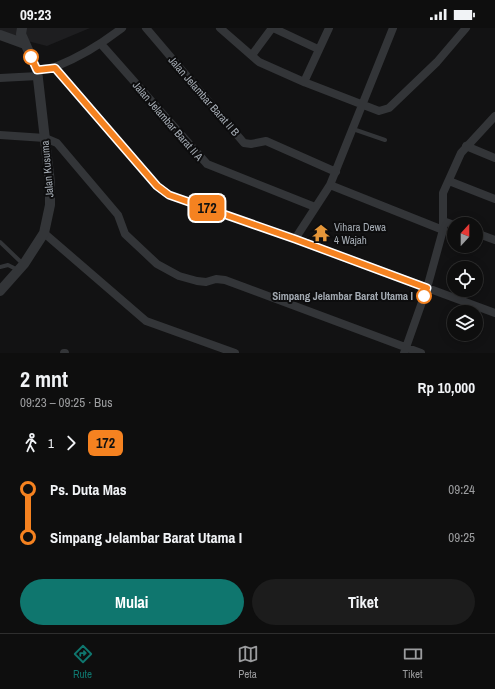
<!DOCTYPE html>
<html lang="id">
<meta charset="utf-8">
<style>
body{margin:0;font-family:"Archivo Narrow",sans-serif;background:#1c1c1c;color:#f1f3f6;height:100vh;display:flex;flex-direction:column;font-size:15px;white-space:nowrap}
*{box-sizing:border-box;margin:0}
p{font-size:13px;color:#9b9c9e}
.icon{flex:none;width:22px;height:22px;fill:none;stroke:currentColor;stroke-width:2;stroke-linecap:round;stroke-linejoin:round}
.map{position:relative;height:325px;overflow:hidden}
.side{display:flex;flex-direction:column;background:#0e0e0e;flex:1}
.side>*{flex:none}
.badge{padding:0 8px;border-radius:6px;font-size:14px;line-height:26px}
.needle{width:26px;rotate:21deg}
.fabs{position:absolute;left:447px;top:189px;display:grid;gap:8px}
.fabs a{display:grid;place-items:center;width:36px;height:36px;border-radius:50%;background:#0e0e0e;box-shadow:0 2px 10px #0003,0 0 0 1px #2e2e2e;font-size:20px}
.map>.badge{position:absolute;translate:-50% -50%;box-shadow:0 0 0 2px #fff}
.legs{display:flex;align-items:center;gap:6px;height:44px;padding:0 20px;font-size:13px}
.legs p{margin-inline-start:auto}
.headline{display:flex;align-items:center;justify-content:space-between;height:68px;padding:0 20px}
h1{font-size:22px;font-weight:700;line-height:30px}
.button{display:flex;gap:8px;margin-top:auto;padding:8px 20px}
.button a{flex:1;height:46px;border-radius:24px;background:#0f766e;color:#fff;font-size:16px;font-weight:700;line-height:46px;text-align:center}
.button a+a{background:#1c1c1c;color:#f1f3f6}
ul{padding:0 20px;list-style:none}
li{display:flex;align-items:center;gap:14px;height:48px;font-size:15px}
li i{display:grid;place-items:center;width:6px;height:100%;margin:0 5px;background:currentColor}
li i::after{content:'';width:10px;height:10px;margin:-5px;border:3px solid;border-radius:50%;background:#0e0e0e}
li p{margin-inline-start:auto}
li:first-child i{background:linear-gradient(#0000 50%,currentColor 0)}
li:last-child i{background:linear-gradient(currentColor 50%,#0000 0)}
.status{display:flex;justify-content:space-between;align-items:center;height:28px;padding:0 20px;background:#0e0e0e;direction:ltr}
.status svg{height:11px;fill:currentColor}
.tab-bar{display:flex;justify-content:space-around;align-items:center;height:56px;border-top:1px solid #2e2e2e;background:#0e0e0e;font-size:11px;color:#9b9c9e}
.tab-bar a{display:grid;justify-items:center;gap:2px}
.tab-bar .active{color:#0f766e}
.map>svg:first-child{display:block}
.built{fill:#1e1e20}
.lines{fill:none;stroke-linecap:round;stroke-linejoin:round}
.service{stroke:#333538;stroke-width:4}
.minor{stroke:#333538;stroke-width:8}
.tertiary{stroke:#333538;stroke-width:10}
.line-1-casing{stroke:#fff;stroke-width:9}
.line-1{stroke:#f58220;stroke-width:6}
.stop-1-dot{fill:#fff;stroke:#f58220;stroke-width:2}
.labels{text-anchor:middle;stroke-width:4;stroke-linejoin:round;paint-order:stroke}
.street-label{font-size:11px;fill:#a4abb3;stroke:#0d0d0e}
.poi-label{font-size:11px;fill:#a4abb3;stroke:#0d0d0e;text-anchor:start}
.stop-label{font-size:11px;font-weight:bold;fill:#a4abb3;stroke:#0d0d0e;text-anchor:end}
</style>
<div class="status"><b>09:23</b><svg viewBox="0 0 49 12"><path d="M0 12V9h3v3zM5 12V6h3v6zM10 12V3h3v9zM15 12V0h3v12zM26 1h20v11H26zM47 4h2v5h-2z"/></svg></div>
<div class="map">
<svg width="495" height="325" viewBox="0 0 495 325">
<rect width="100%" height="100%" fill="#121213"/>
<!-- built -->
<path class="built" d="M0,0H90L47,18L0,6Z"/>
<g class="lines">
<!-- service -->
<path class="service" d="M353,101L385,112
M0,214L23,236
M0,239L8,237L18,242"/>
<!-- minor -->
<path class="minor" d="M146,0L244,115L251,116L266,113L336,144
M220,0L259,34L304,54L379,83L389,80L437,34L466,0
M273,0L318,21
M101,16L207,136L315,179
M252,27L272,0
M55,39C80,29 100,17 122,0
M37,42L55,39L157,158L169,167L295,211L495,285
M0,50L38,48
M304,54L329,0
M0,107L45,110L57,115L118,187L125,206L157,236L179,248L197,253L206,254L216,251L225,252L421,325
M466,118L495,130
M449,153L495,171
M330,157L443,202
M443,193V165L461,125L495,88
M44,205L146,293L235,325
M476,205L495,212
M295,211L330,157L393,0
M64,325H65
M404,325L427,260L443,202V193L454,197"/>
<!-- tertiary -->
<path class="tertiary" d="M0,7L25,16
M0,263L24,236L44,205L50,177V155L37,42L21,6L22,0"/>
</g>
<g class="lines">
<!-- line-1 casing -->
<g class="line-1-casing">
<path id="line-1" d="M31,29L37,42L55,40L157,158L169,167L295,211L427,260L424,268"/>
</g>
<!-- line-1 -->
<use href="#line-1" class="line-1"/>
</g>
<!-- icons -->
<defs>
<g id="temple-bare" transform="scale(1.38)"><path d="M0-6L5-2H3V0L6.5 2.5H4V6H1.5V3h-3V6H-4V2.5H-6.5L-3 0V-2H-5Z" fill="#e59639" stroke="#0d0d0e" stroke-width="2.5" paint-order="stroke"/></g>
</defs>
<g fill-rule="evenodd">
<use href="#temple-bare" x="321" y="205"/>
</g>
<!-- markers -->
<g class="stop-1-dot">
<circle cx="31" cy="29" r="7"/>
<circle cx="424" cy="268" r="7"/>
</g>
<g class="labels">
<!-- street labels -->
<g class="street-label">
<text transform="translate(204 68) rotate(49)" y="4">Jalan Jelambar Barat II B</text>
<text transform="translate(168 93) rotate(49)" y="4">Jalan Jelambar Barat II A</text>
<text transform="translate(47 141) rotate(-95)" y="4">Jalan Kusuma</text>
</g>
<!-- poi labels -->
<g class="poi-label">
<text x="334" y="203">Vihara Dewa<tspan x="334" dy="13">4 Wajah</tspan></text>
</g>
<!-- stop labels -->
<g class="stop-label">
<text x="413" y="272">Simpang Jelambar Barat Utama I</text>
</g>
</g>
</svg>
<div class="fabs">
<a><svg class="needle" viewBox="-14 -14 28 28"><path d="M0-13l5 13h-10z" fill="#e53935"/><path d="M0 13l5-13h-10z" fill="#9b9c9e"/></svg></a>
<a><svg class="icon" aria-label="locate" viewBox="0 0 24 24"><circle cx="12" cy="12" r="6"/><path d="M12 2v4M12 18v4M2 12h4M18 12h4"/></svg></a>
<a><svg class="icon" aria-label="layers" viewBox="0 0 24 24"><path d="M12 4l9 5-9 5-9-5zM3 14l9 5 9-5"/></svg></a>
</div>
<b class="badge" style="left:207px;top:180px;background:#f58220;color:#111">172</b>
</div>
<section class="side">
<div class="headline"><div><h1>2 mnt</h1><p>09:23 – 09:25 · Bus</p></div><b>Rp 10,000</b></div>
<div class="legs"><svg class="icon" aria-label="walk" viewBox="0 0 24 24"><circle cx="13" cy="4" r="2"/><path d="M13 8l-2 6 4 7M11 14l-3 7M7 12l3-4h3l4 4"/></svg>1<svg class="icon" aria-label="forward" viewBox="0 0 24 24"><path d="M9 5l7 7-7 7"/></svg><b class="badge" style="background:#f58220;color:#111">172</b></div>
<ul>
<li><i style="color:#f58220"></i><b>Ps. Duta Mas</b><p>09:24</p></li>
<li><i style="color:#f58220"></i><b>Simpang Jelambar Barat Utama I</b><p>09:25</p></li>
</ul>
<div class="button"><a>Mulai</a><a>Tiket</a></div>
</section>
<nav class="tab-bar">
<a class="active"><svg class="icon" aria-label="directions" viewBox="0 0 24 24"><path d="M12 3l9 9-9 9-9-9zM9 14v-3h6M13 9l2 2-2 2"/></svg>Rute</a>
<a><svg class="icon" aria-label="map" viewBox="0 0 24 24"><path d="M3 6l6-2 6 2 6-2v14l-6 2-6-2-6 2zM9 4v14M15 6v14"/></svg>Peta</a>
<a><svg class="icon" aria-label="tickets" viewBox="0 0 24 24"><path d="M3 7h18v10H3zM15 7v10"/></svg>Tiket</a>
</nav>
